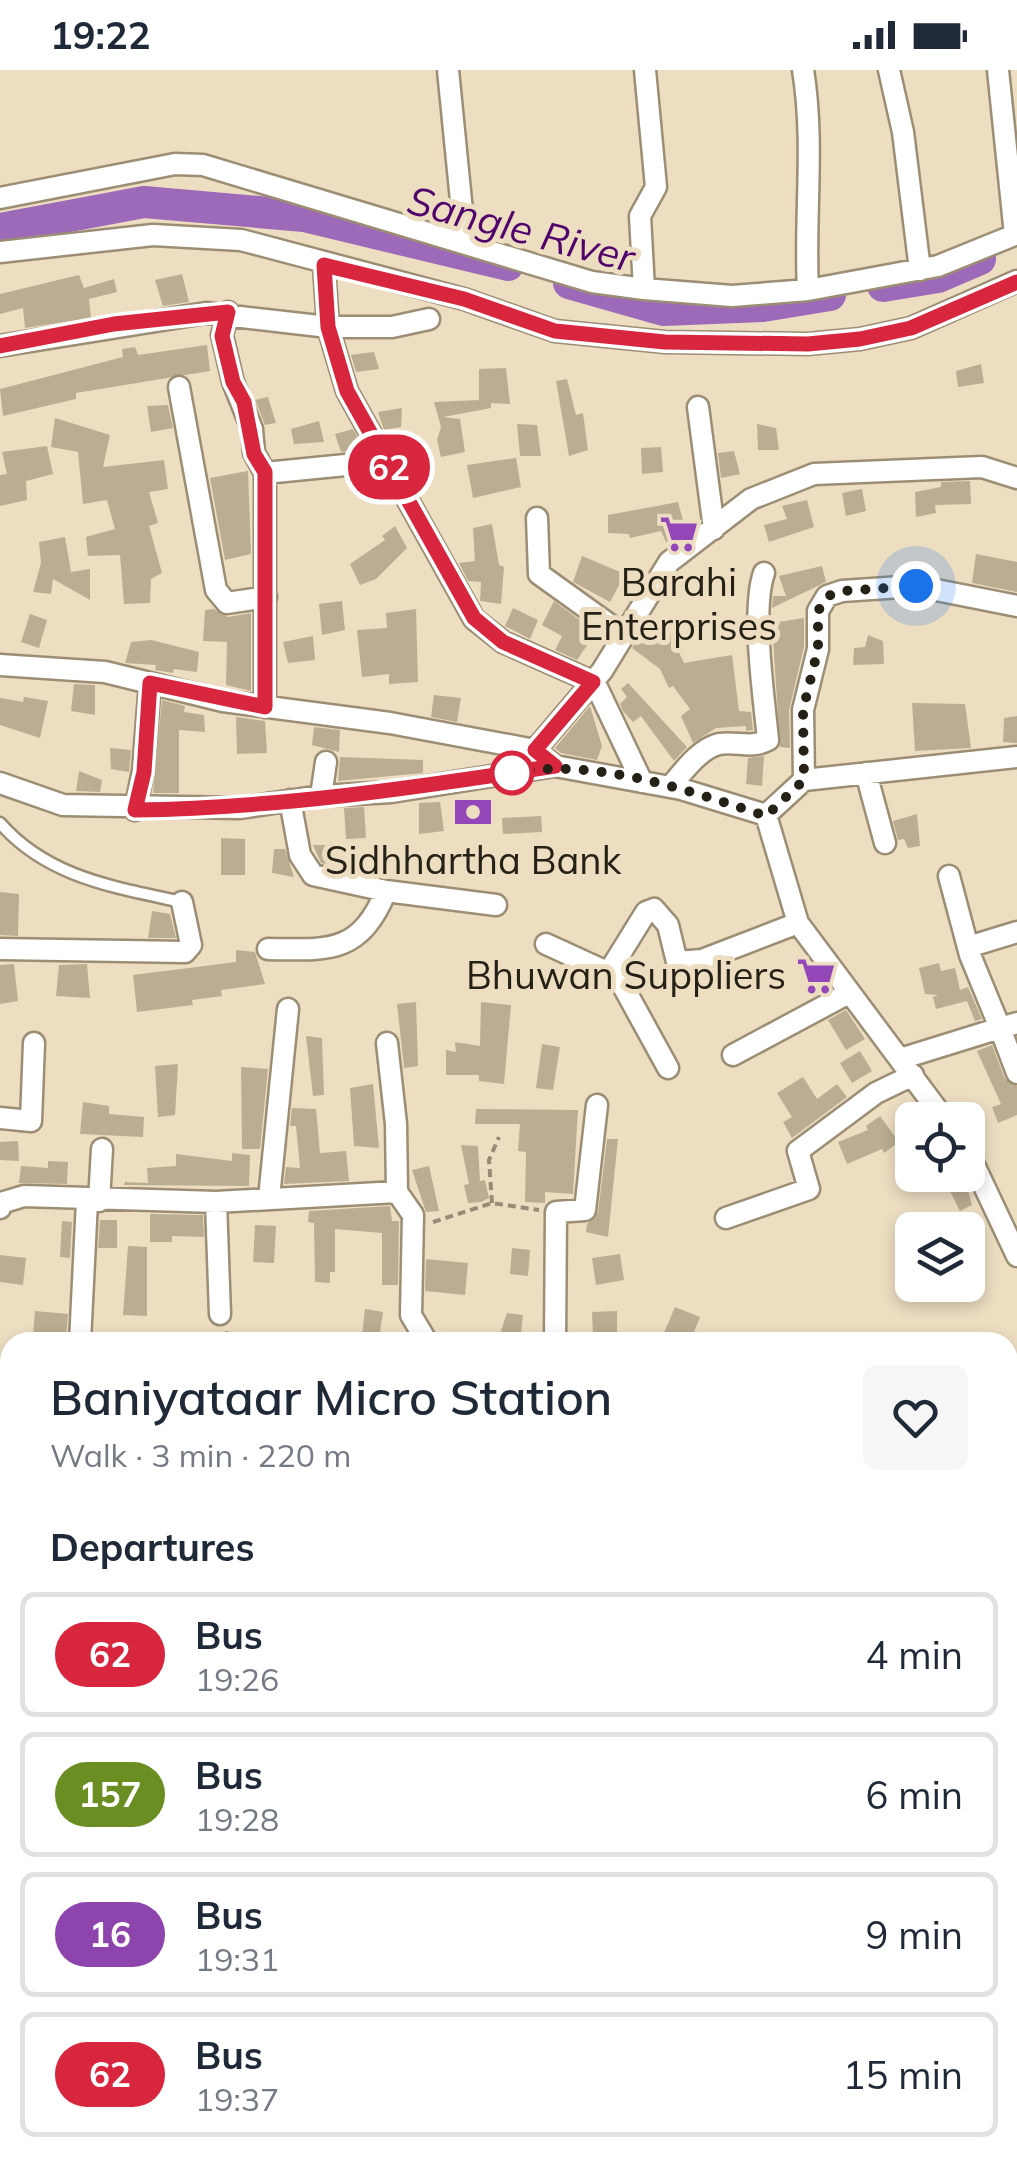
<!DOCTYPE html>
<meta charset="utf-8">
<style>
body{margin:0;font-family:Mulish,sans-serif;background:#f6f6f7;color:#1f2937;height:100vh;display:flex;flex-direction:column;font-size:38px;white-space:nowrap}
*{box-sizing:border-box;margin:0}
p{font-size:32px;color:#747a83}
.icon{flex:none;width:55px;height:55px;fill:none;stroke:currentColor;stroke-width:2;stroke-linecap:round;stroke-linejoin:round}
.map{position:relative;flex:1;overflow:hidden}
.panel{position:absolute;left:0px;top:1262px;width:1018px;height:842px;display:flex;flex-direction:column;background:#fff;border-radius:30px 30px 0 0;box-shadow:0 5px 15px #0003}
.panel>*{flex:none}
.badge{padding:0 20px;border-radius:32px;font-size:35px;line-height:65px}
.tools{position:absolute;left:895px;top:1032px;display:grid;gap:20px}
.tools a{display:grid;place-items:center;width:90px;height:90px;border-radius:15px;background:#fff;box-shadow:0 5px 15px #0003;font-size:50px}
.you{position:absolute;width:50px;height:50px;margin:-25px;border:8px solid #fff;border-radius:50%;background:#1a73e8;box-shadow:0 0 0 15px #1a73e833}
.map>.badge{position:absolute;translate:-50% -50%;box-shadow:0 0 0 5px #fff}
h2{padding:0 50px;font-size:38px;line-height:90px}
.round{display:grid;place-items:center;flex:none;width:105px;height:105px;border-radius:15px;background:#f6f6f7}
.overview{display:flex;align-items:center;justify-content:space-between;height:170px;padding:0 50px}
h1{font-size:48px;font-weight:600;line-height:75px}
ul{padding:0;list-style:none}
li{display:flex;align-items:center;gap:30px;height:125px;margin:0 20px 15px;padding:0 30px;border:5px solid #e0e1e3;border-radius:15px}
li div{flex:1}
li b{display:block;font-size:38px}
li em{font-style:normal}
li .badge{min-width:110px;font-weight:700;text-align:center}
.status{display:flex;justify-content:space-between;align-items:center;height:70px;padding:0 50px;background:#fff;direction:ltr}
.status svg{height:28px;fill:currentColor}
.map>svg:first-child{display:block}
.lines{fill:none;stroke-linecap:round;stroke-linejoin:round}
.river{stroke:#9d6ab9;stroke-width:32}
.building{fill:#bbad92}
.lane-casing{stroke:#9c8e74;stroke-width:15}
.street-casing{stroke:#9c8e74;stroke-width:25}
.path{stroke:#968b77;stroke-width:4;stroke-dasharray:8 5;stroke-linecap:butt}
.lane{stroke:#fff;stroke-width:10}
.street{stroke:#fff;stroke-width:20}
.line-casing{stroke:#fff;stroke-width:22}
.line{stroke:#d7263d;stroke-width:15}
.walk{stroke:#262117;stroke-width:10;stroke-dasharray:0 18}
.stop-dot{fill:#fff;stroke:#d7263d;stroke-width:5}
.labels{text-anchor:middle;stroke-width:10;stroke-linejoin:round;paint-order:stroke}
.poi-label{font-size:38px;fill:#262117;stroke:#eddec2}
.water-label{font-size:40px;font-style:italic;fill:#4f036b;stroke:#eddec2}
</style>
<div class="status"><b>19:22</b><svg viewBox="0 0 49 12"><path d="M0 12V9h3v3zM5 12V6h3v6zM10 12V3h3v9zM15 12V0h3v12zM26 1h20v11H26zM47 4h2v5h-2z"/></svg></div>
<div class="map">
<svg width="1017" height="2104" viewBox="0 0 1017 2104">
<rect width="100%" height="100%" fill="#eddec2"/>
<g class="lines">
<!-- river -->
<path class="river" d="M0,159L144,132L304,146L508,195
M569,213L664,240L763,236L830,225
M883,216L938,207L980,189
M0,1974L10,1973
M605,2095L616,2104"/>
</g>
<!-- building -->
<path class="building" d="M182,204L189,232L163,236L155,210Z
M79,205L84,218L114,209L117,222L89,229L91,248L25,258L23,238L0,244V224Z
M207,275L210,301L76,323V329L3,346L0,319L123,287L122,279L135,277L138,285Z
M374,282L379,299L356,302L351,285Z
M981,294L984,313L958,317L956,301Z
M506,298L510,334L491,333V338L443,347L460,349L465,382L441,387L437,370L441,357L434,332L479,330V299Z
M567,309L576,345L583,343L588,380L569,386L556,311Z
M268,327L276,353L265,355L255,330Z
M168,335L173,358L151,362L147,336Z
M402,338L401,357L384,360L378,342Z
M55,348L110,365L103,397L164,390L168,419L149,422L158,453L149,456L162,503L151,509L150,533L124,534L120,485L88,486L86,467L115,459L107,430L83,434L78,382L51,377Z
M319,351L324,372L294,374L291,359Z
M517,354L537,355L541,386H520Z
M757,354L776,358L779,380H758Z
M353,359L364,379L341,382L335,364Z
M47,376L53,404L26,411L27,430L0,436V405L7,404L2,382Z
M661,377L663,402L642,404L641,378Z
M734,381L740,404L721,408L718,383Z
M516,388L521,417L473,428L467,395Z
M248,401L251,484L225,490L210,408Z
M970,411L971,434L935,435L936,443L916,447L915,422L941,417V412Z
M862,419L866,441L846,446L842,423Z
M807,430L814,457L769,472L764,455L787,449L782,436Z
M678,432L686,462L678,467L666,472L661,461L630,468L629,464L608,463V445Z
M492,454L499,495L504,497L501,534L480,531L481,512L468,511L459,493L475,491L473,458Z
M395,456L407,478L376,509L360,515L350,494L385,470L382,466Z
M65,467L71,502L90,499V530L53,509L51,524L33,522L41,493L39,472Z
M976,484L1017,492V522L972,513Z
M582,486L625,504L610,532L573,512Z
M822,496L826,512L772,538L773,526H786L779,506Z
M342,531L345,560L322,565L319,534Z
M554,531L596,562L577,590L555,580L562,566L542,555Z
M513,538L538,550L530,569L505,556Z
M214,539L228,547L251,543V621L226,615L227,572L203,571L205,540Z
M416,539L418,612L389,614V604L362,607L357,560L387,558L386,543Z
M30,544L47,550L39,578L21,572Z
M651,547L669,561L684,593L732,585L739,641L751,642L753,660L746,661V656L716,658L693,673L681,646L690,639L673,616L669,618L660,599L632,578Z
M804,548V577L789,640L790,678L780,677L772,553Z
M868,565L883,571L884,594L853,595L854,578L865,577Z
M313,566L315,590L288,593L283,572Z
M151,570L199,582L197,602L174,599L173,603L155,600L156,595L125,593L131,572Z
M628,613L687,677L674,691L641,646L633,652L623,641L620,634L627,627L621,619Z
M74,614L95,615V645L71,641Z
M434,625L461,628L457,652L431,647Z
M24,627L48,631L40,668L0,655V628L23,632Z
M162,630L185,636L184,642L204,645L205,662L179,660V723H153Z
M912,633L965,634L971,678L915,681Z
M590,636L602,676L597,690L561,683L555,678Z
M1017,646V673L1003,672L1004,648Z
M236,647L265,651L267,683L237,684Z
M314,657L340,660L339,682L312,675Z
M110,678L131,680L129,702L111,699Z
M764,686L762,716L746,714L748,688Z
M340,687L423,690V703L338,711Z
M79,701L102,710L100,722L76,721Z
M440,732L444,761L419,764V733Z
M364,737L366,768L346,769L344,738Z
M917,744L920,776L908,778L904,769L898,770L893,751Z
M541,746L542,762L503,764L502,748Z
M221,768L245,769V805H221Z
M313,775H347L341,797L321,793Z
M274,779H285L294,807L272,803Z
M0,822L19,824L18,866L0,865Z
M152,841L170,844L176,868H148Z
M236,880L255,882L265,914L221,920L222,926L192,930L193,935L137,942L133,905L236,892Z
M939,893L941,901L955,898L960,920L968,917L982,949L975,951L967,931L936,939L933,927L938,925L925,924L919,898Z
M14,894L18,931L0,934V895Z
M87,894L90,928L56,926L59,895Z
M416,932L418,996L404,998L397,934Z
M481,932L511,935L504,1014L479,1011V1005H446V980L456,982L455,972L480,976Z
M846,940L865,969L846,980L828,950Z
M306,966L322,968L324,1025L313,1026Z
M542,974L560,977L553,1020L536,1018Z
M992,975L1005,1009L1017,1016V1045L998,1053L992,1037L1001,1034L977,981Z
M860,981L872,1001L852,1013L840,993Z
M178,994L175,1045L158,1047L155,996Z
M241,997L268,999L260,1079H242Z
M803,1007L817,1029L837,1014L847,1027L792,1068L783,1052L792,1047L777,1023Z
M373,1014L379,1078L354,1076L350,1018Z
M83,1032L109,1036V1044L144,1047L143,1067L80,1064Z
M292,1038L316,1039L320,1083L346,1081L349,1111L284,1114L286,1097L300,1098L296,1056H290Z
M476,1039L578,1040L573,1124L545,1122V1133L525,1132L526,1082L518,1081L520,1054H475Z
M880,1046L899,1072L884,1083L882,1079L847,1094L838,1072L868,1060L866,1056Z
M607,1069H618L608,1167L586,1162L587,1154L598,1142Z
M18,1071L19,1091L0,1090V1072Z
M461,1075L478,1076L480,1111L485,1110L489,1128L481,1132L468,1133L464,1115L469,1114Z
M232,1083L250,1085L249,1116L124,1115L125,1112L148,1113L147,1098L176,1096V1084L232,1091Z
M48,1091L68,1092L67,1114L19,1113L21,1096L48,1098Z
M429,1096L439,1141L426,1142L412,1100Z
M942,1105H964L972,1135L960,1141Z
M390,1136L392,1151H399L398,1215H382V1163L335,1159V1202H330V1213L315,1212L314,1153L308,1152L309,1141Z
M150,1144L203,1145L204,1167L172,1166V1172H150Z
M100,1150H117V1178H98Z
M62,1151L72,1152L70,1188L60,1187Z
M255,1155L276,1156L274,1193L253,1192Z
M128,1176L147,1177V1246L123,1245Z
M512,1178L530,1180L528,1206L510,1204Z
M620,1184L624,1210L596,1215L592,1188Z
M0,1185L26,1188L23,1215L0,1212Z
M426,1189L468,1193L465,1225L425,1221Z
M675,1237L700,1247L694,1262L717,1272H660Z
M365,1239L383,1242L379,1268L362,1265Z
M35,1241L68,1244L66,1267L33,1265Z
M617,1241V1266L593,1267L592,1242Z
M507,1243L523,1245L520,1272L500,1264Z"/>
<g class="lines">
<!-- lane casing -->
<g class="lane-casing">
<path id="lane" d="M0,753C48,808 115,817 182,832"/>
</g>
<!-- street casing -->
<g class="street-casing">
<path id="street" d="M448,0L465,171
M803,0C815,73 804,147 808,220
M889,0L903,62L920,200
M998,0L1015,165
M0,128L175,94L203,95L592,212L644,219L732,226L808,220L938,196L1017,164
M0,182L153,165L241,170L464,229L555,261L665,272L808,274L860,269L911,258L1017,211
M324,195L328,257L347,321L474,549L503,572L593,612
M644,219L640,146L656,117L645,0
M228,242L222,265L233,312L252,359L254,383L265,403V637
M0,276L206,243L328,257H392L429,249
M179,317L216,520L227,533L266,527
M698,337L714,459
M265,403L386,391
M537,448L539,504L624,565
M0,595L105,602L223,631L390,653L535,680L555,696L681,719L766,745L798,853L945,1050
M594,611L642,712
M535,680L602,601L669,492L751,429L814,404L982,397L1017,408
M866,703L885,773
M804,710L1017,687
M0,713L63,735L240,738L321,726L391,722L555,696
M670,717C682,703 700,678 719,674C737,671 751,679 768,670C764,628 751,540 764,503
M321,726L326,692
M290,730L300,785L313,805L386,821L496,835
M135,740L143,701L150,613
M766,745L804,710L803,640L818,579V541L827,526L842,521L916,516L1017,536
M546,874L618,907L668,998
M968,877L1017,862
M0,879L185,882L191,875L182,832
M268,879C329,880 360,884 386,821
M610,900L646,842L654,839L668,855L677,892L702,890L798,853
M1017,953L1000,958L1017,1003
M387,973L396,1054L397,1122
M733,985L847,924
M900,989L1000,958L970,885L949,806
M0,1048L31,1051L34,973
M968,1082L1017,1186
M269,1128L288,939
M99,1131L102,1079
M216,1132L220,1244
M0,1138L1,1133L24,1126L216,1132L397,1122L413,1145L411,1245L427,1272
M726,1148L809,1119L798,1081L876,1023L913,1005
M80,1272L87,1131
M555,1272L556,1142L585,1140L597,1035
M0,1560L10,1579
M1008,1711L1017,1717
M0,1744L10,1739
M0,1831L10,1828
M1008,1946L1017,1939
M0,1954L10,1951
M0,2003L10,2001
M0,2082L10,2081
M137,2095L140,2104
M273,2095L282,2104
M320,2095L335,2104
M631,2095L648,2104
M156,2104L172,2095
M691,2104L704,2095"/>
</g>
<!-- path -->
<path class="path" d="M492,1133L489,1090L499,1067
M433,1152L492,1133L539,1140
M225,1263L267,1272
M0,1644L10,1640"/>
<!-- lane -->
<use href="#lane" class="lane"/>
<!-- street -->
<use href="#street" class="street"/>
</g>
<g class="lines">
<!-- line casing -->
<g class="line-casing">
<path id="line" d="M0,276L114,254L228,242L222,266L233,312L244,332L254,384L265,402V637L150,613L144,702L135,740C276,738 415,718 555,696L535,680L593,612L503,572L474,548L347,321L328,257L324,195L464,229L555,261L665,272L808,274L860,269L911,258L1017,212"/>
</g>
<!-- line -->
<use href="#line" class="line"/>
<!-- walk -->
<path class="walk" d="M512,703C594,687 687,720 766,746L804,710L803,640L818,579V541L828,526L842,521L916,516"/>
</g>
<!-- icons -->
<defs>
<g id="supermarket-bare" transform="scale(3)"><path d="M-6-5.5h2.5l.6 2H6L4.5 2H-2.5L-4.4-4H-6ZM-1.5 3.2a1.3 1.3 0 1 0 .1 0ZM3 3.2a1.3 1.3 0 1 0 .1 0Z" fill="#9347b8" stroke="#eddec2" stroke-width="2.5" paint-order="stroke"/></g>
<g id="bank-bare" transform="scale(3)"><path d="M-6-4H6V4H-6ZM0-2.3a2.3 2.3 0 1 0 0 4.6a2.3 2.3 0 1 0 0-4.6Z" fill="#9347b8" stroke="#eddec2" stroke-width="2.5" paint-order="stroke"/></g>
</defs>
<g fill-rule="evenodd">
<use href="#supermarket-bare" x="679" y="464"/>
<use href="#bank-bare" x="473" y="742"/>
<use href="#supermarket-bare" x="816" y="906"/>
</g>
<!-- markers -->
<circle class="stop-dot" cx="512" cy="703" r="20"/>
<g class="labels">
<!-- poi labels -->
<g class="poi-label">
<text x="679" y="526">Barahi<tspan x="679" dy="44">Enterprises</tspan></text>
<text x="473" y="804">Sidhhartha Bank</text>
<text x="786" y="919" text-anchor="end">Bhuwan Suppliers</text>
</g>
<!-- water labels -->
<g class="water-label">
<text transform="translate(521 159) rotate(15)" y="14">Sangle River</text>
</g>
</g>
</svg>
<div class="tools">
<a><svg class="icon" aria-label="locate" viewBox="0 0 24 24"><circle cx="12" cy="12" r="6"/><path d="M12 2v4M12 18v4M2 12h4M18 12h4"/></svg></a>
<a><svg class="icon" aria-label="layers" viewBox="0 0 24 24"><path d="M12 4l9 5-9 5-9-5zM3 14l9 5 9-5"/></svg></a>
</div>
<div class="you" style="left:916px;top:516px"></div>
<b class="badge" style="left:389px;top:397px;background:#d7263d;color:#fff">62</b>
<section class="panel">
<div class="overview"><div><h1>Baniyataar Micro Station</h1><p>Walk · 3 min · 220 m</p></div><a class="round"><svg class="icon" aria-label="heart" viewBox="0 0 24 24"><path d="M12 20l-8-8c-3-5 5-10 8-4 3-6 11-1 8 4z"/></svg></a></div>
<h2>Departures</h2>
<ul>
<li><span class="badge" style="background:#d7263d;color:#fff">62</span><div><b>Bus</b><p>19:26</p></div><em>4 min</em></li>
<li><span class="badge" style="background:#6b8e23;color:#fff">157</span><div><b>Bus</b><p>19:28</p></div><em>6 min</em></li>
<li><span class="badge" style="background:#8e44ad;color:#fff">16</span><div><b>Bus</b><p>19:31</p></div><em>9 min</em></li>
<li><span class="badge" style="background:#d7263d;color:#fff">62</span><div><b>Bus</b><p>19:37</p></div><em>15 min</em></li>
</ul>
</section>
</div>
